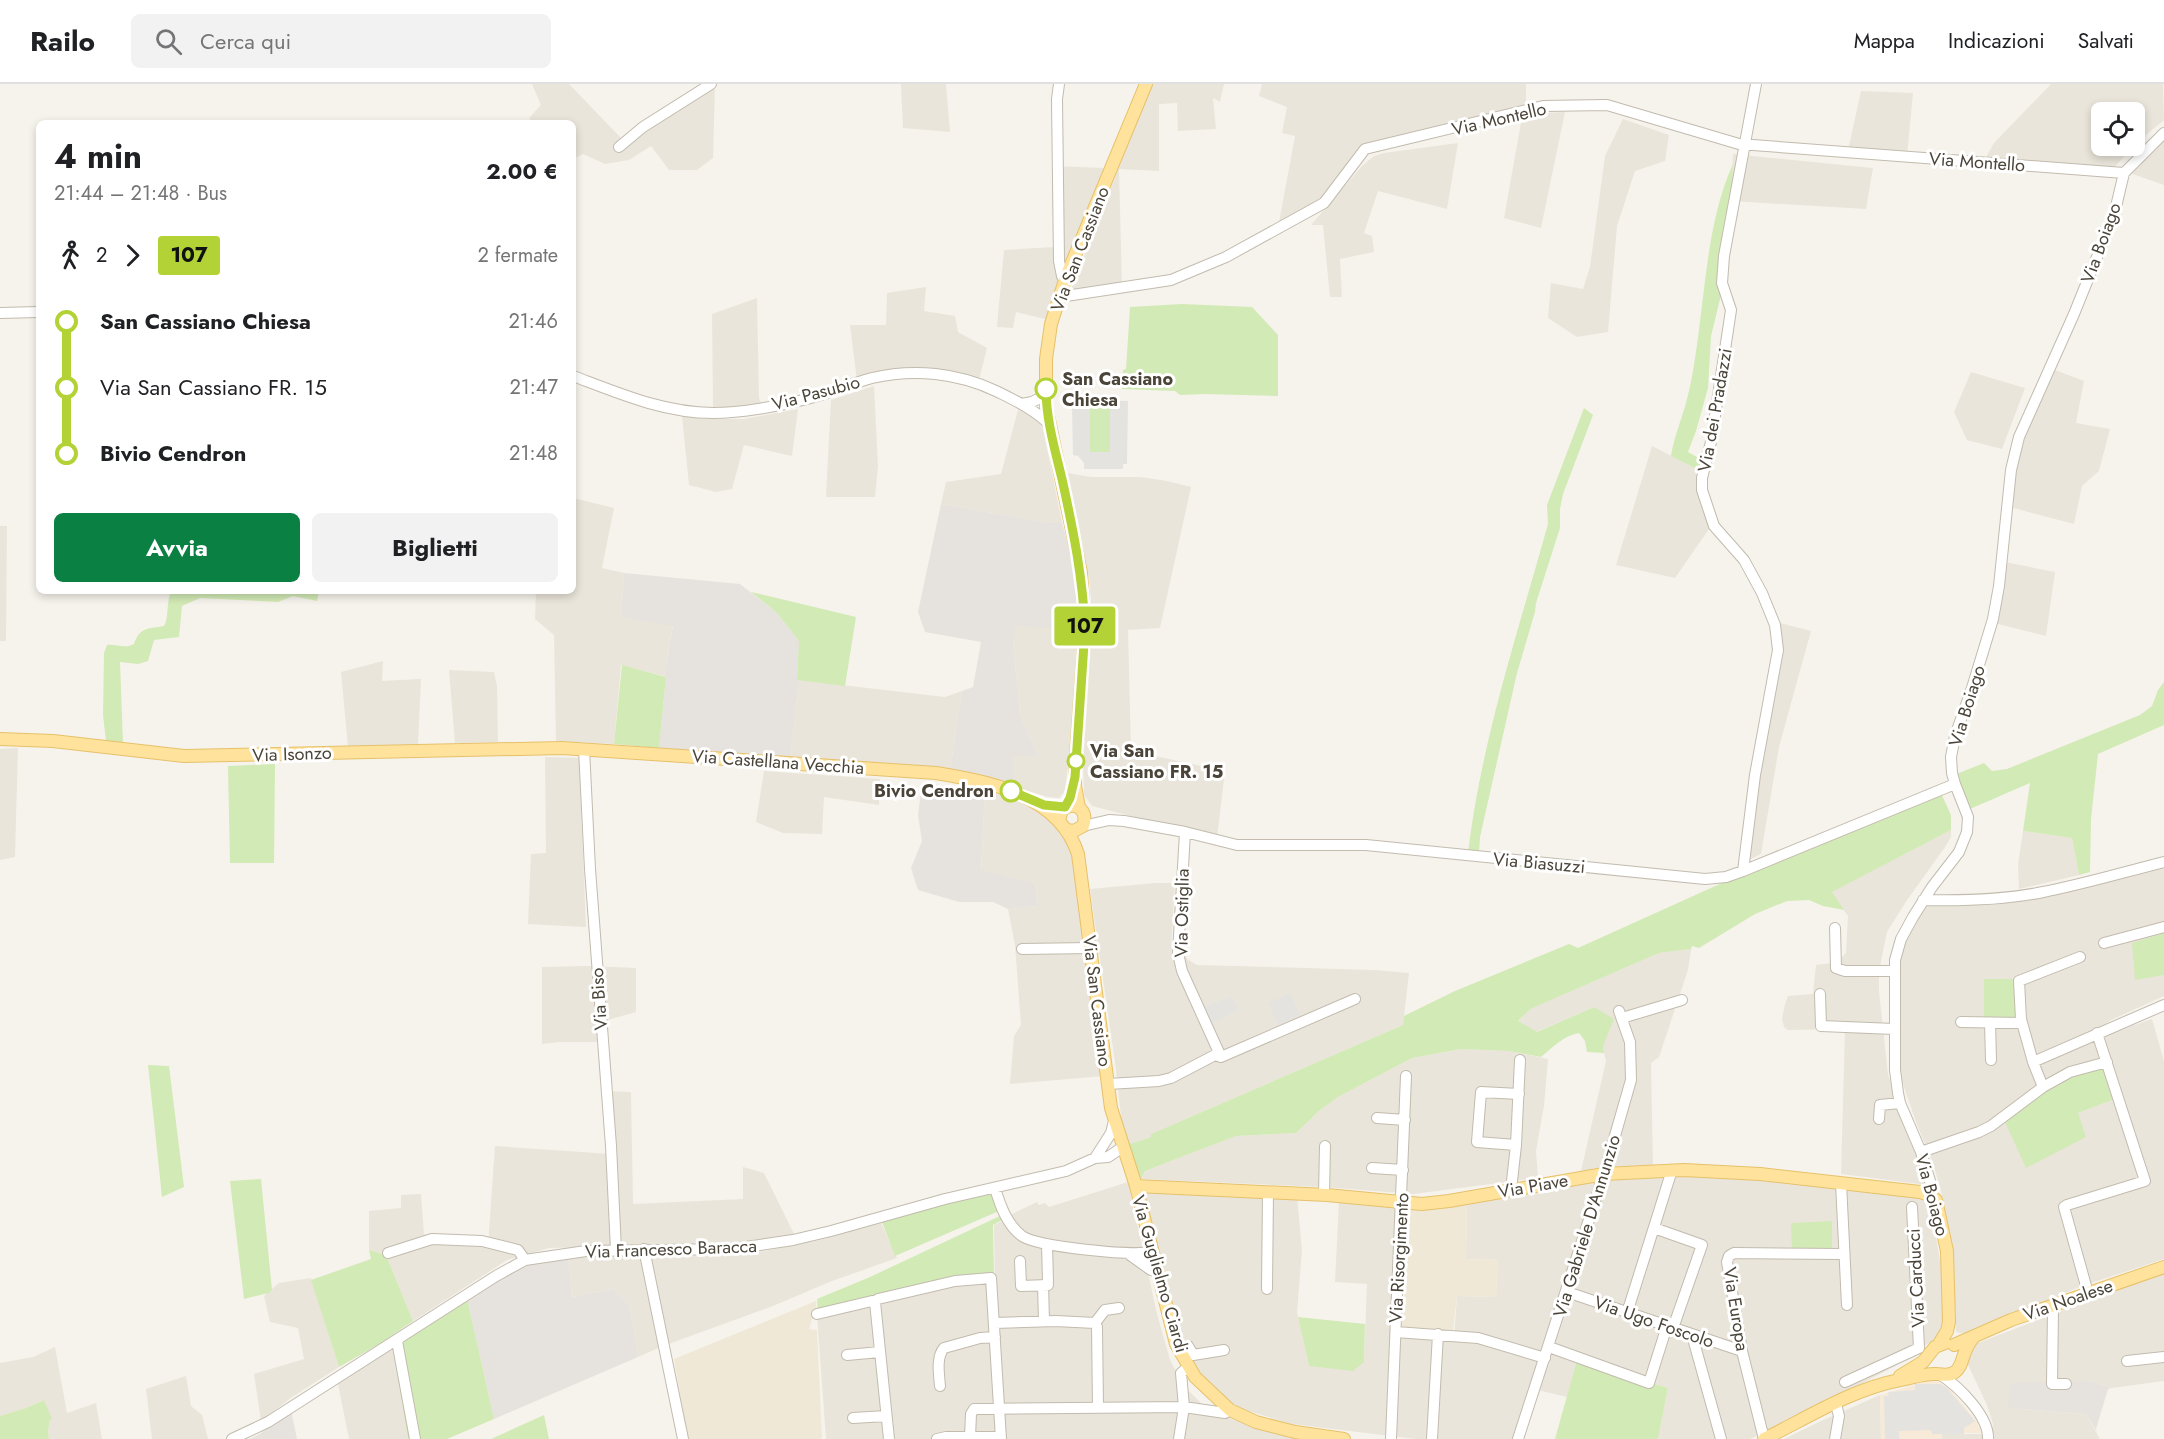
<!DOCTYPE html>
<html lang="it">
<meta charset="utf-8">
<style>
body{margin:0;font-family:Jost,sans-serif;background:#f2f2f2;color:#202124;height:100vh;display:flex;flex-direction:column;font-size:22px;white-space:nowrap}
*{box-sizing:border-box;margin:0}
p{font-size:20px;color:#757577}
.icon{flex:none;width:33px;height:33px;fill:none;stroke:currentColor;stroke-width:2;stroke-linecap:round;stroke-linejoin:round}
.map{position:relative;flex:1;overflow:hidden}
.sheet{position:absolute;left:36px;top:36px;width:540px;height:474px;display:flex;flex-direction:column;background:#fff;border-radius:9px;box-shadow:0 3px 9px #0003}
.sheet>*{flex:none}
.badge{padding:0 12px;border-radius:4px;font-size:21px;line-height:39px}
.controls{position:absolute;left:2091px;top:18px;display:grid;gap:12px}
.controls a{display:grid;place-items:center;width:54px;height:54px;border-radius:9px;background:#fff;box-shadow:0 3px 9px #0003;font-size:30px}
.map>.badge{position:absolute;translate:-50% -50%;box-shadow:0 0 0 3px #fff}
.legs{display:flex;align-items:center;gap:9px;height:66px;padding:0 18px;font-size:20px}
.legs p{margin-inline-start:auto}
.head{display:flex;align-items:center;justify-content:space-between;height:102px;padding:0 18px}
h1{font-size:33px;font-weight:700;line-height:45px}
.action{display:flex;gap:12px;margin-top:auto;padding:12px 18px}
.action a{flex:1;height:69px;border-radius:9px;background:#0b8043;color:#fff;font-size:24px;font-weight:700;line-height:69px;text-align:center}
.action a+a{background:#f2f2f2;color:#202124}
ul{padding:0 18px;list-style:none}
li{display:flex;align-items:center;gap:21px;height:66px;font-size:22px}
li i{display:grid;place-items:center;width:9px;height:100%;margin:0 8px;background:currentColor}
li i::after{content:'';width:15px;height:15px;margin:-8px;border:4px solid;border-radius:50%;background:#fff}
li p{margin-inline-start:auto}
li:first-child i{background:linear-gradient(#0000 50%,currentColor 0)}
li:last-child i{background:linear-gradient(currentColor 50%,#0000 0)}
header{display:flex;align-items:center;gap:36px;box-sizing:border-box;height:84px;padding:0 30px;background:#fff;border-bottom:2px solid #e0e0e0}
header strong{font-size:28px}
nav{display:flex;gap:33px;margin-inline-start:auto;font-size:21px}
.search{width:420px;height:54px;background:#f2f2f2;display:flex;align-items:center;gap:15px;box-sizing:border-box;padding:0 21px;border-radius:9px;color:#757577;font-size:22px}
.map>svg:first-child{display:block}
.residential{fill:#eae5da;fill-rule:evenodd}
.commercial{fill:#f7ead8}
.industrial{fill:#e6e2dd}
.education{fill:#efe8d6}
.green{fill:#d2eab5}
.parking{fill:#e5e3e0;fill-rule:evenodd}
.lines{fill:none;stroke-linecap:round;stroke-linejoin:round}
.minor-casing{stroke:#c2bbae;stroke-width:12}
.major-casing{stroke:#e6c16a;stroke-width:14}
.minor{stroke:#fff;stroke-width:10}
.major{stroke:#ffe39c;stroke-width:12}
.line-1-casing{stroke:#fff;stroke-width:14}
.line-1{stroke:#b2d235;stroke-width:9}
.stop-1-dot{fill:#fff;stroke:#b2d235;stroke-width:3}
.labels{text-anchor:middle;stroke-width:6;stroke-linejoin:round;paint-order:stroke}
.street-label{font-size:18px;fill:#4b4439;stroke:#fff}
.stop-label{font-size:18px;font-weight:bold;fill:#4b4439;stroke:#fff;text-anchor:start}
</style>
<header>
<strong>Railo</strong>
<div class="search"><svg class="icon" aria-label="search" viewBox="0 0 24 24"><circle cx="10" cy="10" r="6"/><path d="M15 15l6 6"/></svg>Cerca qui</div>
<nav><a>Mappa</a><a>Indicazioni</a><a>Salvati</a></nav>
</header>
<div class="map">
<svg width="2164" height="1355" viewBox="0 0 2164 1355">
<rect width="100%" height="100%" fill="#f6f3ec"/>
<!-- residential -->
<path class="residential" d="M532,0H569L621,54L642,37L678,15L715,0L713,74L697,86H669L651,62L629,76L605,80L583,70L573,75V39H534L529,34L541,21Z
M901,0H946L950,48L903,44Z
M1152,0H1224L1220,18L1213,14L1216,45L1178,47L1177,19L1159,20V87L1119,85L1122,203L1068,213Z
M1262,0H1526V22L1462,48L1370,63L1305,132L1277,149L1295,52L1282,49L1287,23L1259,12Z
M2051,0H2163L2164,36L2135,60L2134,28H2102V62H2133L2113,85L1981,82L1994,59Z
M1861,7L1913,9L1907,72L1847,71Z
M1565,28L1541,144L1504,134L1522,33L1543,29Z
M1623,35L1669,51L1665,77L1635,87L1617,142L1608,248L1577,253L1548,234L1551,199L1583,205L1590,183L1605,72Z
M2164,51V101L2127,88Z
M1458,59L1447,125L1378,107L1364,149L1372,152L1374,168L1340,175L1342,213H1330L1323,141H1311L1362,82L1374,72L1384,69Z
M1733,70L1873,84L1866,125L1731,117Z
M1052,82L1106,84L1049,236L1016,228L1013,244L997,243L1004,166L1053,163Z
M926,203L924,227L955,232L958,248L987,264L979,296L952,289L857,297L850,241H886L887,209Z
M757,214L759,314L762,321L713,325L712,230Z
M2047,283L2084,297L2076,339L2110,345L2099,387L2082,402L2074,440L2006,422L2011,383Z
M1971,288L2025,304L2002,365L1967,356L1954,328Z
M874,302L878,382L875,413H826L831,316Z
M798,325L792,372L744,361L732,405L716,408L689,401L682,332L705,335H744Z
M1018,326L1041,334L1062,439H1051L941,420L946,398L1001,390Z
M1652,362L1707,390L1709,445L1675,494L1616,481Z
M1067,389L1091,393H1140L1167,397L1191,403L1160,544L1128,546L1131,667L1225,687L1217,754L1092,722L1084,711L1083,677L1088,606L1091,515L1089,493L1078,452Z
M573,414L614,424L602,484L624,489L621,533L673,541L664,592L621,581L614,660L556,657L554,551L535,535L536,507H573Z
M0,442H7L6,557H0Z
M2000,477L2055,488L2046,552L1990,538Z
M1772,537L1811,547L1779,663L1761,770L1742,779L1778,566Z
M1016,541L1078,546L1073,638L1065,707L1059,714L1048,713L1013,703V670L1038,673L1020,630L1013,561Z
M383,577L382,597L421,595L418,661L348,663L341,588Z
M449,586L494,588L497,602L498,658L455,659Z
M799,596L945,613L962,607L950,687L908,681L790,673Z
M18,664L15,773L0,776V665Z
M545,673L579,674L586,843L528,840L531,770L546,769Z
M764,687L880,695L879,721L824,713L822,750L783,749L756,738Z
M985,706L1018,715L1046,731L1066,753L1075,779L1104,992L1010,1000L1014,952L1021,941L1015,861L1008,825L1038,822L1035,799L981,787Z
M1951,746V753L1945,763L1905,819L1887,848L1879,887V907L1888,991L1927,1101L1841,1090L1845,945L1788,946L1784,943L1782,935L1785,920L1788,912L1813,910L1816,881L1832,879L1840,875L1846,869L1848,832L1831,808Z
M2023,747L2072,754L2079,791L2019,805L2018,781Z
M2164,778V912L2111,936L2099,945L2104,952L2152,935L2164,977V1175L2082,1202L1965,1250L1956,1248L1954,1187L1941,1106L1933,1079L1916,1038L1899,988L1891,907L1903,845L1919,821L1966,820ZM2104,981L2115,1015L2078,1029Z
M1155,799H1175L1171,864L1182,863L1187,875L1197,881L1374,886L1409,889L1403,941L1151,1050V1053L1127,1061L1123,1051L1115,978L1090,805Z
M1691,865L1688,886L1659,973L1651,979L1653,1081L1604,1083L1581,1087L1606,977L1594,923L1536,948L1518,938L1529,925L1659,869Z
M586,882L636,884V928L597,939V958H560L542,960V883Z
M1461,965L1509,967L1548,975L1544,1022L1536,1067L1538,1094L1413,1110L1324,1103L1141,1095L1145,1087L1236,1052L1296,1049L1319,1027L1338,1013L1412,974Z
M606,1007L631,1008L633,1120L743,1115V1083L764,1089L795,1152L733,1161L549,1164L507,1176L413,1237L386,1171L369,1166V1127L401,1124V1111L421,1110L424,1150L488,1161L495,1062L610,1070Z
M1648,1091L1739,1092L1929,1112L1942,1188V1242L1936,1254L1897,1281L1814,1325L1750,1355H1658L1668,1304L1577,1277L1567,1313L1533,1305L1516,1355H1416L1292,1340L1228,1321L1181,1271L1141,1105L1297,1112L1302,1166L1297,1228L1309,1282L1364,1278L1367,1200L1335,1198L1339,1117L1402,1120L1393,1250L1454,1253L1457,1212L1496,1213L1498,1176L1466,1175L1467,1118L1605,1093Z
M1128,1098L1157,1230L1170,1276L1184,1302L1203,1321L1223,1332L1263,1346L1308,1355H826L817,1230L954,1199H995L994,1141L1002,1137L1021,1155L1031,1151L1015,1142L1010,1131L1037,1118L1039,1121L1045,1119L1049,1123Z
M881,1139L897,1174L832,1197L773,1222L663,1262L638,1273L629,1221L613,1205L572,1213L568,1173L717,1172L754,1169L816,1157Z
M2164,1190V1297L2112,1304L2088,1297L2009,1324L2086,1330L2100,1355H1942V1350H1992L1993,1340L1987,1321L1968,1281L1967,1277L1973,1261L2092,1215Z
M311,1194L339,1283L292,1313L261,1337L254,1290L304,1275L298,1244L270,1238L264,1212L279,1199Z
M55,1263L67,1329L96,1319L102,1355H49L48,1347L50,1336L44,1316L26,1324L0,1332V1279L33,1273Z
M393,1264L408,1355H349L337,1295Z
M186,1292L191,1322L202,1331L208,1355H152L146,1305Z
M1880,1311L1881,1355H1784L1821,1337Z"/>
<!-- commercial -->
<path class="commercial" d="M1928,1297L1938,1298L1950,1305L1978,1339L1981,1349H1942V1355H1881L1880,1311Z"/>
<!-- industrial -->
<path class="industrial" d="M941,420L1051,439H1062L1072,475L1077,495L1079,516L1078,546L1016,542L1013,561L1020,630L1038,673L1013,671V703L950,687L962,607L973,603L981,558L925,548L918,528Z
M624,489L740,500L776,528L799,557L797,595L799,596L790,673L659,664L666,593L664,592L673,542L621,533Z
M922,699L985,706L981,786L1035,799L1038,822L1008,825L993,818H959L918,806L911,784L922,757L918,731Z
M568,1173L572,1213L613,1205L629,1221L638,1273L494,1335L467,1214L525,1180Z
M2088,1297L2112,1304L2108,1305L2096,1345L2097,1348L2086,1330L2008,1324L2011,1299Z
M291,1326L297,1355H250L260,1350Z"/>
<!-- education -->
<path class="education" d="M1467,1118L1466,1175L1498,1176L1496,1213L1457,1212L1453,1246L1402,1243L1410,1125Z
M816,1217L817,1231L812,1235L809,1245L817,1246L822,1355H688L674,1275Z"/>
<!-- green -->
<path class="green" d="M1733,80L1731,117L1738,118V131L1730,152L1721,211L1711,252L1708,304L1696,347L1688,368L1704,377L1710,385L1707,390L1671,372C1674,353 1681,337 1686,319C1690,304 1693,289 1695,274C1705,212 1707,136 1733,80Z
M1182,220L1252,223L1278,251V312L1204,310L1180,311L1175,307L1122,305L1123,286L1126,285L1130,223Z
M1090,324H1110V368H1090Z
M1584,324L1593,331L1563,410L1560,425V444L1536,519L1535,528L1517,589L1480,753L1479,770L1468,769C1481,658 1518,548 1548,440L1547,421Z
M171,507H319L317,517L293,512L278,518L200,514L182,522L179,553L154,556L148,577L138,580L120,578L123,660L106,657L103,631L104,569L107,561C116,560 126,565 134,560C140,543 147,545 164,542C169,534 166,519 171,507Z
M751,508L856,533L845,602L797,596L799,557L776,528Z
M622,581L666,593L659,664L614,660Z
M2164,598V641L2098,670L2091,735L2090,788L2079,791L2072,754L2023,747L2030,699L1963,728L1949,693L1984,679L1992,687L2007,685L2140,631L2152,622L2158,606Z
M275,680L274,779H230L228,682Z
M1940,707L1951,731V746L1832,808L1844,826L1823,822L1809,816L1787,817L1755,830L1699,864L1692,862L1691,865L1659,869L1530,925L1518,937L1537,948L1594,923L1614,935L1603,962L1604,969L1587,968L1585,957L1579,949C1563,952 1553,963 1541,973L1509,967L1461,965L1412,974L1338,1013L1319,1027L1296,1049L1236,1052L1145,1087L1141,1095H1138L1127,1061L1151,1053V1050L1403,941L1404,932L1455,907L1569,860L1578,864L1722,799Z
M2164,849V891L2135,896L2132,859Z
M1984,895H2018L2020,935L1984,933Z
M148,981L169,982L184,1103L162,1113Z
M2105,981L2115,1015L2078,1029L2086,1053L2026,1084L2004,1036L2041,1008L2069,993Z
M261,1095L272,1206L269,1209L244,1215L230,1097Z
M990,1109L999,1127L895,1172L882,1138L956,1116Z
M1002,1131V1136L993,1141L994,1193L818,1228L817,1215L870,1193Z
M1832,1137V1166L1792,1165L1791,1139Z
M369,1166L386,1171L413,1237L381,1259L339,1283L311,1196L371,1175Z
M467,1214L494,1335L447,1355H408L393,1264Z
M1298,1233L1365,1240L1364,1278L1353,1287L1309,1282Z
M1577,1276L1668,1304L1658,1355H1555Z
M44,1316L52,1335L50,1336L48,1347L49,1355H0V1332L26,1324Z
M544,1331L549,1355H491Z"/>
<!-- parking -->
<path class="parking" d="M1079,316L1128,317L1127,380H1123V385H1084V379L1078,372L1073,371L1072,324H1079ZM1090,324H1110V368H1090Z
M1290,909L1300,931L1278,941L1268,919Z
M1232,912L1238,926L1210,940L1204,923Z
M1915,1300H1940L1946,1303L1975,1337L1964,1344V1350H1932L1931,1346L1899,1347V1355H1885L1884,1312H1889L1888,1308L1915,1306Z"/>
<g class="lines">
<!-- minor casing -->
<g class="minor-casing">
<path id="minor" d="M1059,0L1057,15L1059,177L1062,192L1066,193
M619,63L643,43L711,0
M1060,211L1066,212L1171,196L1226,173L1324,119L1365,65L1543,22L1607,21L1739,60L2124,89
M0,229L39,228
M573,292C618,309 664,329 713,329C741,329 780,322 807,315C829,309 850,300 872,294C914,284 958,289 996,307C1016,317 1034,325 1050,341
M1022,320L1032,318L1046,311
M584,665L590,785L611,1062L616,1166
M1083,742L1109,736L1124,737L1185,748L1237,761H1366L1705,795L1726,793L1743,787L1955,700
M1185,748L1178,869L1182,887L1221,973
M1743,787L1755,691L1778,566L1775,541L1762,509L1744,476L1714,442L1702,406V394L1711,358L1731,226L1722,199L1724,172L1756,0
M1923,816C1962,817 2004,816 2043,808C2084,800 2124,788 2164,778
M1835,844L1836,884L1845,887H1894
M2104,859L2164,843
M1022,865L1090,864
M1820,910L1821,942L1894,945
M1622,934L1682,916
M1961,938L2022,939
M1990,939L1991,976
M2033,978L2164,921
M1108,1000L1159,997L1171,994L1215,971L1221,973L1355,915
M2043,1003L2033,978L2021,935L2019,897L2080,873
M1377,1034L1405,1036
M1879,1035L1880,1021L1900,1019
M1516,1061L1477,1058L1481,1008L1519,1010
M1921,1068L1979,1048L1991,1042L2043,1003L2070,988L2107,978
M1095,1074L1111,1049L1114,1037
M1372,1084L1403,1086
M1841,1099L1847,1221
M995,1104C1000,1121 1007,1141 1022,1152C1038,1163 1132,1172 1152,1168
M1511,1106L1516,1061L1520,976
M1324,1111L1325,1062
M1930,1111L1931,1100L1921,1068L1900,1019L1898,1009L1895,986V876L1901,855L1913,833L1932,803L1959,768L1967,748L1968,733L1955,700L1952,689L1951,673L1955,652L1972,604L1993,535L1999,502L2011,386L2019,353L2074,230L2114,131L2124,89L2164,49
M1654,1144L1702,1161L1673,1244
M1047,1160L1048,1198
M644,1165L683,1355
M388,1169L432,1155L482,1157L518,1166L525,1176
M1130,1171L1151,1186H1156
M1020,1177L1021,1202L1048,1201
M1043,1201L1044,1237
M1267,1205L1268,1108
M1567,1208L1742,1267
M2088,1209L2064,1123L2067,1121L2145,1097L2097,949
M875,1218L889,1355
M2051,1222L2053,1226L2052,1300H2066
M1627,1229L1672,1086
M817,1230L872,1217L875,1218L878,1215L955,1197L991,1194L1001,1355
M994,1239L1056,1237L1095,1239L1097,1243L1098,1324
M1095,1239L1105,1226L1119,1224
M1396,1248L1478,1254L1545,1274
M1692,1251L1721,1355
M397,1257L415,1355
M1549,1263L1649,1299L1667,1242
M1178,1265L1188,1262L1193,1271L1224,1266
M847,1271L880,1268
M2127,1277L2164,1273
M1941,1291C1959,1303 1989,1332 1988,1355
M1845,1298L1919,1264L1912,1123
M940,1302C939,1290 936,1273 944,1264L980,1254L995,1253
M853,1334L886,1332
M970,1353L971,1330L974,1325L1184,1323L1225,1329L1230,1326
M232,1355L268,1338L496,1192L525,1176L586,1167L733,1165L793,1156L831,1147L945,1115L1066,1087L1095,1074L1108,1073L1123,1063
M937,1355L946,1353H1001
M1179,1355L1184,1323L1181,1289L1188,1283
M1391,1355L1406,992
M1432,1355L1438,1250
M1518,1355L1606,1083L1631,996L1630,958L1619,927
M1764,1355L1742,1267L1727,1178L1729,1172L1734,1169L1844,1170
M1835,1355L1839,1332L1836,1320"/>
</g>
<!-- major casing -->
<g class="major-casing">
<path id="major" d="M0,655L53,657L184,672L562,664L936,689C991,698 1059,711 1078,770L1111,1024L1136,1102L1176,1260L1195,1293L1230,1326L1256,1338L1295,1348L1344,1355
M1079,723L1075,702V686L1085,545L1081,489L1046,322V275L1051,240L1066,193L1146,0
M1059,736L1062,726C1075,716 1089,726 1083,742L1074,747L1067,746
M1136,1102L1327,1111L1422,1120L1449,1117L1604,1090L1684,1086L1760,1090L1920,1108L1930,1111L1936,1116L1947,1167L1949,1238L1947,1247L1939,1260
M1954,1261L2011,1236L2164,1183
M1900,1292L1923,1278L1935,1263L1945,1259
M1764,1355C1807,1334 1852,1305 1900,1296C1912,1294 1925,1289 1937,1290C1943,1290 1948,1293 1955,1288C1964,1282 1962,1264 1974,1253"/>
</g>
<!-- minor -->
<use href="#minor" class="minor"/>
<!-- major -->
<use href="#major" class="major"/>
</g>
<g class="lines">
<!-- line-1 casing -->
<g class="line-1-casing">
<path id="line-1" d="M1011,707L1044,721L1065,723L1070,714L1075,693L1085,545C1083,494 1073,445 1062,395C1055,366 1046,335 1046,305"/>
</g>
<!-- line-1 -->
<use href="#line-1" class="line-1"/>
</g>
<!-- markers -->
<g class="stop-1-dot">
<circle cx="1046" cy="305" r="10"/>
<circle cx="1076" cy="677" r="8"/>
<circle cx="1011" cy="707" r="10"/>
</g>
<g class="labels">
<!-- street labels -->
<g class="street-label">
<text transform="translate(1499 35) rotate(-13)" y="6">Via Montello</text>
<text transform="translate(1977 78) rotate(4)" y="6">Via Montello</text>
<text transform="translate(2101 159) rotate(-70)" y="6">Via Boiago</text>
<text transform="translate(1080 165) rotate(-69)" y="6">Via San Cassiano</text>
<text transform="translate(816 309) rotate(-15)" y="6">Via Pasubio</text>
<text transform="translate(1715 326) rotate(-80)" y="6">Via dei Pradazzi</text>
<text transform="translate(1967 622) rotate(-73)" y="6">Via Boiago</text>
<text transform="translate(292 670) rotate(-2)" y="6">Via Isonzo</text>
<text transform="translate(778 678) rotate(4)" y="6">Via Castellana Vecchia</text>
<text transform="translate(1539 779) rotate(5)" y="6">Via Biasuzzi</text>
<text transform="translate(1182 829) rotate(-89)" y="6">Via Ostiglia</text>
<text transform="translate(599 915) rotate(-94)" y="6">Via Biso</text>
<text transform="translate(1097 917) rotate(83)" y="6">Via San Cassiano</text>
<text transform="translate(1533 1102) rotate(-10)" y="6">Via Piave</text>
<text transform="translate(1932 1111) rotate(75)" y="6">Via Boiago</text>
<text transform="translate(1587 1142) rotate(-73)" y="6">Via Gabriele D'Annunzio</text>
<text transform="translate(671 1165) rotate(-2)" y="6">Via Francesco Baracca</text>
<text transform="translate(1399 1174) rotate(-87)" y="6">Via Risorgimento</text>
<text transform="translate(1160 1190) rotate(74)" y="6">Via Guglielmo Ciardi</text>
<text transform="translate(1916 1194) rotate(-93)" y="6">Via Carducci</text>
<text transform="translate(2068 1216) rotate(-19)" y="6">Via Noalese</text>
<text transform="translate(1736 1225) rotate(81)" y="6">Via Europa</text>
<text transform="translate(1654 1238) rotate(19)" y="6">Via Ugo Foscolo</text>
</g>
<!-- stop labels -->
<g class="stop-label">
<text x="1062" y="301">San Cassiano<tspan x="1062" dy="21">Chiesa</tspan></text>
<text x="1090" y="673">Via San<tspan x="1090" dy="21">Cassiano FR. 15</tspan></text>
<text x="994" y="713" text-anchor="end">Bivio Cendron</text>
</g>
</g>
</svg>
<div class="controls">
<a><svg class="icon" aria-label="locate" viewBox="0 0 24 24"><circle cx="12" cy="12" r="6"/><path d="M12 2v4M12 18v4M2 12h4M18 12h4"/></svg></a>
</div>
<b class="badge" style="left:1085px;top:542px;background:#b2d235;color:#111">107</b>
<section class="sheet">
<div class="head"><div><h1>4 min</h1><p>21:44 – 21:48 · Bus</p></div><b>2.00 €</b></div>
<div class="legs"><svg class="icon" aria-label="walk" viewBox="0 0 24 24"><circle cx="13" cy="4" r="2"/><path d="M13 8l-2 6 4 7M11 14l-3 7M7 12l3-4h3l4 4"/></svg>2<svg class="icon" aria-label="forward" viewBox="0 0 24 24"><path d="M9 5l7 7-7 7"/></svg><b class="badge" style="background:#b2d235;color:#111">107</b><p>2 fermate</p></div>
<ul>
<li><i style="color:#b2d235"></i><b>San Cassiano Chiesa</b><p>21:46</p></li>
<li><i style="color:#b2d235"></i><span>Via San Cassiano FR. 15</span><p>21:47</p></li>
<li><i style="color:#b2d235"></i><b>Bivio Cendron</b><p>21:48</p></li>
</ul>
<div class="action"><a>Avvia</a><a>Biglietti</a></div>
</section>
</div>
